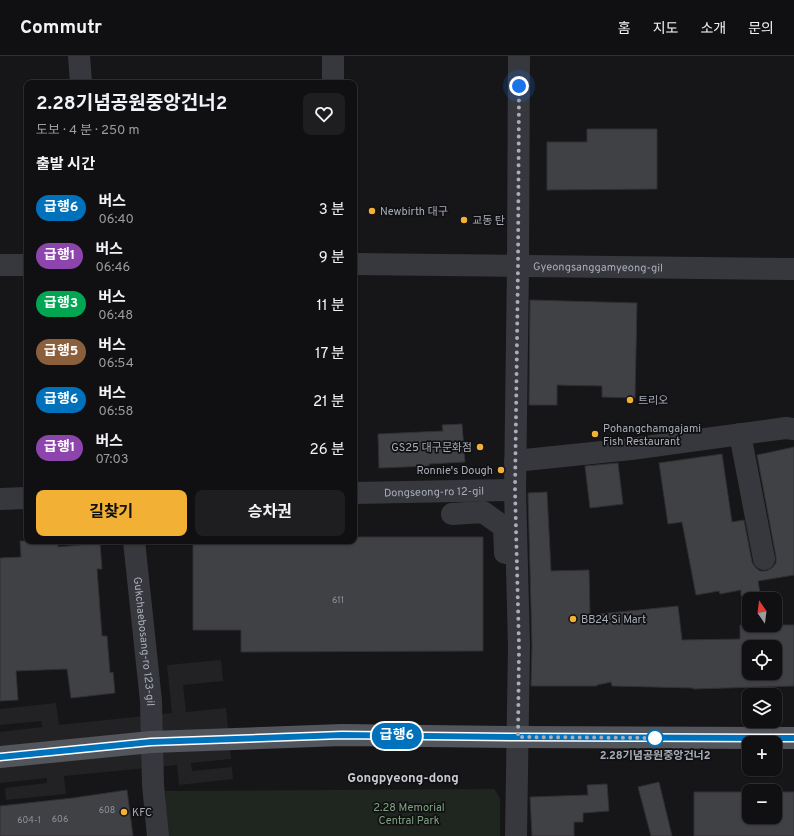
<!DOCTYPE html>
<html lang="ko">
<meta charset="utf-8">
<style>
body{margin:0;font-family:Overpass,"Noto Sans KR",sans-serif;background:#1e1e20;color:#f1f3f6;height:100vh;display:flex;flex-direction:column;font-size:15px;white-space:nowrap}
*{box-sizing:border-box;margin:0}
p{font-size:13px;color:#9c9d9f}
.icon{flex:none;width:22px;height:22px;fill:none;stroke:currentColor;stroke-width:2;stroke-linecap:round;stroke-linejoin:round}
.map{position:relative;flex:1;overflow:hidden}
.sheet{position:absolute;left:24px;top:24px;width:333px;height:464px;display:flex;flex-direction:column;background:#101012;border-radius:8px;box-shadow:0 1px 3px #0004,0 0 0 1px #303032}
.sheet>*{flex:none}
.badge{padding:0 8px;border-radius:13px;font-size:14px;line-height:26px}
.needle{width:26px;rotate:346deg}
.tools{position:absolute;left:742px;top:536px;display:grid;gap:8px}
.tools a{display:grid;place-items:center;width:40px;height:40px;border-radius:8px;background:#101012;box-shadow:0 1px 3px #0004,0 0 0 1px #303032;font-size:20px}
.you{position:absolute;width:20px;height:20px;margin:-10px;border:3px solid #fff;border-radius:50%;background:#1a73e8;box-shadow:0 0 0 6px #1a73e833}
.map>.badge{position:absolute;translate:-50% -50%;box-shadow:0 0 0 2px #fff}
h2{padding:0 12px;font-size:15px;line-height:36px}
.round{display:grid;place-items:center;flex:none;width:42px;height:42px;border-radius:8px;background:#1e1e20}
.overview{display:flex;align-items:center;justify-content:space-between;height:68px;padding:0 12px}
h1{font-size:19px;font-weight:700;line-height:30px}
.button{display:flex;gap:8px;margin-top:auto;padding:8px 12px}
.button a{flex:1;height:46px;border-radius:8px;background:#f2b134;color:#111;font-size:16px;font-weight:700;line-height:46px;text-align:center}
.button a+a{background:#1e1e20;color:#f1f3f6}
ul{padding:0;list-style:none}
li{display:flex;align-items:center;gap:12px;height:48px;padding:0 12px}
li div{flex:1}
li b{display:block;font-size:15px}
li em{font-style:normal}
li .badge{min-width:44px;font-weight:700;text-align:center}
header{display:flex;align-items:center;gap:24px;box-sizing:border-box;height:56px;padding:0 20px;background:#101012;border-bottom:1px solid #303032}
header strong{font-size:19px}
nav{display:flex;gap:22px;margin-inline-start:auto;font-size:14px}
.map>svg:first-child{display:block}
.built{fill:#222225}
.green{fill:#1e261f}
.building{fill:#404145;stroke:#303034;fill-rule:evenodd}
.lines{fill:none;stroke-linecap:round;stroke-linejoin:round}
.minor{stroke:#37383d;stroke-width:22}
.major{stroke:#53555c;stroke-width:22}
.line-casing{stroke:#fff;stroke-width:9}
.line{stroke:#0072bc;stroke-width:6}
.walk{stroke:#a8adb8;stroke-width:4;stroke-dasharray:0 7.2}
.poi-dot{fill:#f2b134;stroke:#111113;stroke-width:1.5}
.stop-dot{fill:#fff;stroke:#0072bc;stroke-width:2}
.labels{text-anchor:middle;stroke-width:3.5;stroke-linejoin:round;paint-order:stroke}
.number-label{font-size:9px;fill:#8e929b}
.poi-label{font-size:11px;fill:#a8adb8;stroke:#111113;text-anchor:start}
.street-label{font-size:11px;fill:#a8adb8;stroke:#111113}
.stop-label{font-size:11px;font-weight:bold;fill:#a8adb8;stroke:#111113}
.park-label{font-size:11px;fill:#7fa381;stroke:#111113}
.quarter-label{font-size:13px;font-weight:bold;fill:#c9ccd4;stroke:#111113}
</style>
<header>
<strong>Commutr</strong>
<nav><a>홈</a><a>지도</a><a>소개</a><a>문의</a></nav>
</header>
<div class="map">
<svg width="794" height="780" viewBox="0 0 794 780">
<rect width="100%" height="100%" fill="#161618"/>
<!-- built -->
<path class="built" d="M221,604L223,625L183,629L186,656L226,652L231,703L191,707L192,715L232,711L233,723L179,729L177,709L64,720L66,738L6,744L5,732L47,727V722L0,727V676L42,671L41,665L0,669V653L56,647L59,669L172,657L167,609Z"/>
<!-- green -->
<path class="green" d="M494,733L500,742V780H168L165,735Z"/>
<!-- building -->
<path class="building" d="M587,73H657V133L547,134V86H587Z
M530,244L637,247L635,342L602,341V330L557,329V349H529Z
M462,368L465,406L429,408V410L379,412L378,378L443,375L442,369Z
M794,391V519L758,525L760,537L741,540V534L720,538L719,535L696,539L682,466L668,468L659,407L722,398L732,466L744,464L752,506L755,511L760,515H766L772,512L776,507V501L757,399Z
M618,407L623,448L590,452L585,410Z
M547,436L551,515L589,514L590,559L678,550L682,584L740,583V569H794V630L693,633V632L612,630L611,626L597,629V630H531L532,590L528,437ZM749,591H775V617H749Z
M354,481H483V595L241,596V574H193V485H354Z
M20,485H58V491L100,487L102,513H97L102,580H107L110,617L113,616L115,637L71,642L67,613L16,615L18,644L0,645V502L21,501Z
M659,726L672,780H651L638,731Z
M607,728L609,755L583,757V766H574V780H532L530,741L588,739L587,729Z
M127,734L133,780H0V750L73,742Z
M694,736H749V761H775V736H794V780H694Z"/>
<g class="lines">
<!-- minor -->
<g class="minor">
<path d="M79,0L81,27"/>
<path d="M333,27V0"/>
<path id="s1" d="M354,208L794,213"/>
<path d="M0,209H27"/>
<path d="M740,378L764,503"/>
<path d="M515,405L631,393L786,372L794,373"/>
<path id="s2" d="M354,437L515,434"/>
<path d="M0,443L27,442"/>
<path d="M452,458L483,456L504,471L505,497"/>
<path id="s3" d="M134,485L151,645L153,729L158,780"/>
<path d="M516,780L519,590L515,434L518,210L519,0"/>
</g>
<!-- major -->
<path class="major" d="M0,701L151,686L342,679L518,681L794,682"/>
</g>
<g class="lines">
<!-- line casing -->
<g class="line-casing">
<path id="line" d="M0,701L151,686L342,679L518,681L794,682"/>
</g>
<!-- line -->
<use href="#line" class="line"/>
<!-- walk -->
<path class="walk" d="M519,30L518,210L515,434L519,590L518,681L655,682"/>
</g>
<!-- markers -->
<g class="poi-dot">
<circle cx="372" cy="155" r="4"/>
<circle cx="464" cy="164" r="4"/>
<circle cx="630" cy="344" r="4"/>
<circle cx="595" cy="378" r="4"/>
<circle cx="480" cy="391" r="4"/>
<circle cx="501" cy="414" r="4"/>
<circle cx="573" cy="563" r="4"/>
<circle cx="124" cy="756" r="4"/>
</g>
<circle class="stop-dot" cx="655" cy="682" r="8"/>
<g class="labels">
<!-- number labels -->
<g class="number-label">
<text x="338" y="547">611</text>
<text x="107" y="757">608</text>
<text x="60" y="766">606</text>
<text x="29" y="767">604-1</text>
</g>
<!-- poi labels -->
<g class="poi-label">
<text x="380" y="159">Newbirth 대구</text>
<text x="472" y="168">교동 탄</text>
<text x="638" y="348">트리오</text>
<text x="603" y="376">Pohangchamgajami<tspan x="603" dy="13">Fish Restaurant</tspan></text>
<text x="472" y="395" text-anchor="end">GS25 대구문화점</text>
<text x="493" y="418" text-anchor="end">Ronnie's Dough</text>
<text x="581" y="567">BB24 Si Mart</text>
<text x="132" y="760">KFC</text>
</g>
<!-- street labels -->
<g class="street-label">
<text dy="4" stroke="none"><textPath href="#s1" startOffset="244">Gyeongsanggamyeong-gil</textPath></text>
<text dy="4" stroke="none"><textPath href="#s2" startOffset="80">Dongseong-ro 12-gil</textPath></text>
<text dy="4" stroke="none"><textPath href="#s3" startOffset="101">Gukchaebosang-ro 123-gil</textPath></text>
</g>
<!-- stop labels -->
<g class="stop-label">
<text x="655" y="703">2.28기념공원중앙건너2</text>
</g>
<!-- park labels -->
<g class="park-label">
<text x="409" y="755">2.28 Memorial<tspan x="409" dy="13">Central Park</tspan></text>
</g>
<!-- quarter labels -->
<g class="quarter-label">
<text x="403" y="726">Gongpyeong-dong</text>
</g>
</g>
</svg>
<div class="tools">
<a><svg class="needle" viewBox="-14 -14 28 28"><path d="M0-13l5 13h-10z" fill="#e53935"/><path d="M0 13l5-13h-10z" fill="#9c9d9f"/></svg></a>
<a><svg class="icon" aria-label="locate" viewBox="0 0 24 24"><circle cx="12" cy="12" r="6"/><path d="M12 2v4M12 18v4M2 12h4M18 12h4"/></svg></a>
<a><svg class="icon" aria-label="layers" viewBox="0 0 24 24"><path d="M12 4l9 5-9 5-9-5zM3 14l9 5 9-5"/></svg></a>
<a>+</a>
<a>−</a>
</div>
<div class="you" style="left:519px;top:30px"></div>
<b class="badge" style="left:397px;top:680px;background:#0072bc;color:#fff">급행6</b>
<section class="sheet">
<div class="overview"><div><h1>2.28기념공원중앙건너2</h1><p>도보 · 4 분 · 250 m</p></div><a class="round"><svg class="icon" aria-label="heart" viewBox="0 0 24 24"><path d="M12 20l-8-8c-3-5 5-10 8-4 3-6 11-1 8 4z"/></svg></a></div>
<h2>출발 시간</h2>
<ul>
<li><span class="badge" style="background:#0072bc;color:#fff">급행6</span><div><b>버스</b><p>06:40</p></div><em>3 분</em></li>
<li><span class="badge" style="background:#8e44ad;color:#fff">급행1</span><div><b>버스</b><p>06:46</p></div><em>9 분</em></li>
<li><span class="badge" style="background:#00a651;color:#fff">급행3</span><div><b>버스</b><p>06:48</p></div><em>11 분</em></li>
<li><span class="badge" style="background:#8b5e3c;color:#fff">급행5</span><div><b>버스</b><p>06:54</p></div><em>17 분</em></li>
<li><span class="badge" style="background:#0072bc;color:#fff">급행6</span><div><b>버스</b><p>06:58</p></div><em>21 분</em></li>
<li><span class="badge" style="background:#8e44ad;color:#fff">급행1</span><div><b>버스</b><p>07:03</p></div><em>26 분</em></li>
</ul>
<div class="button"><a>길찾기</a><a>승차권</a></div>
</section>
</div>
